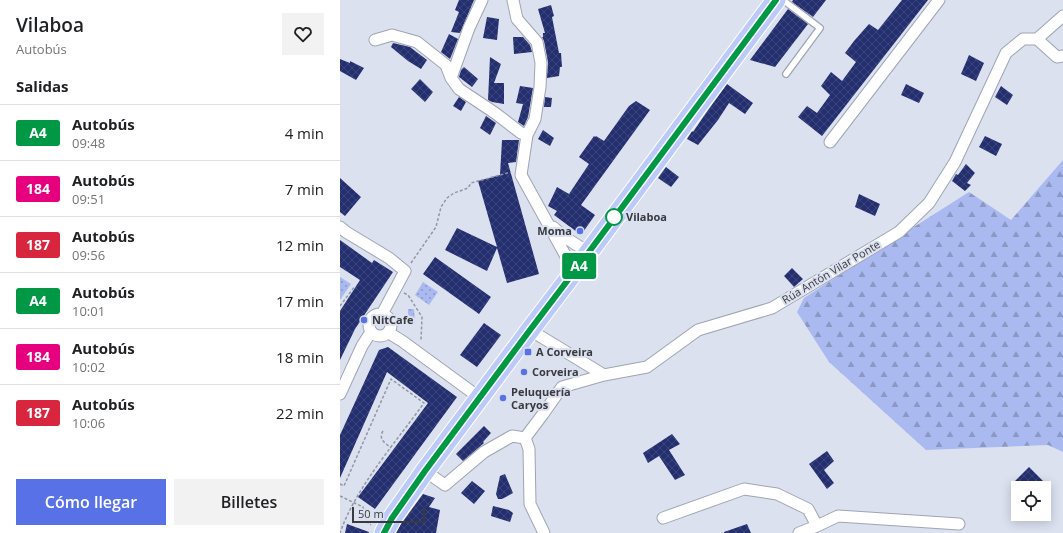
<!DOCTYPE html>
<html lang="es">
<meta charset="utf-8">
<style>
body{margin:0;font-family:"Open Sans",sans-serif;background:#f2f2f2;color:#202124;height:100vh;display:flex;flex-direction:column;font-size:15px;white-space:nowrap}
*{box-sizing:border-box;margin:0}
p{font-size:13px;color:#757577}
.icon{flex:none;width:22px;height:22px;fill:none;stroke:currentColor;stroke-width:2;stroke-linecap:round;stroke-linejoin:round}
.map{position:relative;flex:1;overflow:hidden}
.panel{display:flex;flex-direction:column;background:#fff;width:340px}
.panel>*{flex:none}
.badge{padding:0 8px;border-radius:3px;font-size:14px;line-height:26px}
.controls{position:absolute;left:671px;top:481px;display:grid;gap:8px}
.controls a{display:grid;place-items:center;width:40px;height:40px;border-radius:0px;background:#fff;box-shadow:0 2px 10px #0003;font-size:20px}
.scale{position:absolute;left:12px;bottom:10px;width:73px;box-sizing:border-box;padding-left:4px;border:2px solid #393a40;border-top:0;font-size:11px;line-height:14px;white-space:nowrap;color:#393a40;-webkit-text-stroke:3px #dce1f0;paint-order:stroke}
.map>.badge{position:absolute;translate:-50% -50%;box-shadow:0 0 0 2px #fff}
h2{padding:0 16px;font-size:15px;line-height:36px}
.round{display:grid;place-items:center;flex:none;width:42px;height:42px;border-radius:0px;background:#f2f2f2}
.overview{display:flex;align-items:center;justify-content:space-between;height:68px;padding:0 16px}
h1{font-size:19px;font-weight:600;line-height:30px}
.button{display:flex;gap:8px;margin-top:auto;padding:8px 16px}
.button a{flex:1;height:46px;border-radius:0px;background:#5871e7;color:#fff;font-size:16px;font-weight:600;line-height:46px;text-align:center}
.button a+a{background:#f2f2f2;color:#202124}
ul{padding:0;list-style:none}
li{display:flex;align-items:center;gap:12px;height:56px;padding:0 16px;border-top:1px solid #e0e0e0}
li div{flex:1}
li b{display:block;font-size:15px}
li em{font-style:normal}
li .badge{min-width:44px;font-weight:700;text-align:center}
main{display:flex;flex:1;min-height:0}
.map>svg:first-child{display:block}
.forest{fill:url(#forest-firs)}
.park{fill:url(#park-dots)}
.building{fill:url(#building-cross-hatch)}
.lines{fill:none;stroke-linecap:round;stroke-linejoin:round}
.service-casing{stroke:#9fa4b2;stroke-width:8}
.minor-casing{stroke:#9fa4b2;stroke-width:13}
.trunk-casing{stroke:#fff;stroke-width:21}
.path{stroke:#9397a2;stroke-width:1.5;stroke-dasharray:3 2;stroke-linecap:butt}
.service{stroke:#fff;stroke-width:5.5}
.minor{stroke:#fff;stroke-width:11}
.trunk{stroke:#bccafa;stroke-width:19}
.line-casing{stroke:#fff;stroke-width:9}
.line{stroke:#009845;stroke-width:6}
.stop-dot{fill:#fff;stroke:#009845;stroke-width:2}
.poi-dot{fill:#5871e7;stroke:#dce1f0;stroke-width:1.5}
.labels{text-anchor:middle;stroke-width:4;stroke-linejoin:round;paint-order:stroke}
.stop-label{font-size:11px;font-weight:bold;fill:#393a40;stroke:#dce1f0;text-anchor:start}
.poi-label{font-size:11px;font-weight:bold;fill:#393a40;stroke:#dce1f0;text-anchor:start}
.street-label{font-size:11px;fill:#393a40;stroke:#dce1f0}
</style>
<main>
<section class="panel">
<div class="overview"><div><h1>Vilaboa</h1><p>Autobús</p></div><a class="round"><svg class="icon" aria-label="heart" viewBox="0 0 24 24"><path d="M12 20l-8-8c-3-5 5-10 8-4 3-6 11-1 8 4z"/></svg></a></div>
<h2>Salidas</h2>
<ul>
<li><span class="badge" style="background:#009845;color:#fff">A4</span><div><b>Autobús</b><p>09:48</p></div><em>4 min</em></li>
<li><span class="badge" style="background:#e6007e;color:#fff">184</span><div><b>Autobús</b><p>09:51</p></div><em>7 min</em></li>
<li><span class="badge" style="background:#d7263d;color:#fff">187</span><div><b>Autobús</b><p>09:56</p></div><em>12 min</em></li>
<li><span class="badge" style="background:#009845;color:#fff">A4</span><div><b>Autobús</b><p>10:01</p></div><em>17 min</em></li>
<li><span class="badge" style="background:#e6007e;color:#fff">184</span><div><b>Autobús</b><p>10:02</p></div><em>18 min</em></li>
<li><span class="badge" style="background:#d7263d;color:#fff">187</span><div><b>Autobús</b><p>10:06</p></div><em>22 min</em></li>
</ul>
<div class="button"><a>Cómo llegar</a><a>Billetes</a></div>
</section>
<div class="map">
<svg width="723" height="533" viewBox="0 0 723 533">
<defs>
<pattern id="forest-firs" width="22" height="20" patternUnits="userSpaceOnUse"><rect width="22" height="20" fill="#aabaf0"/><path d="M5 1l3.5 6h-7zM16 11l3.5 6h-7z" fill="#8b98c4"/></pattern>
<pattern id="park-dots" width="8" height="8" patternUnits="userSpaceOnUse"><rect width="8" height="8" fill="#aabaf0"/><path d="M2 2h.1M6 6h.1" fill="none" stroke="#8b98c4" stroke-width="1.8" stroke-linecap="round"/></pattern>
<pattern id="building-cross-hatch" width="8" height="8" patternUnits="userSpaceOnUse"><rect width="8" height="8" fill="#232f6f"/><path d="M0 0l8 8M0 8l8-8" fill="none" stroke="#3b457c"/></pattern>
</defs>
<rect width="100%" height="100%" fill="#dce1f0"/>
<!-- forest -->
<path class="forest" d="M723,160V452L708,445L586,450L489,362L457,312L464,298L547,244L629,192L671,220Z"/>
<!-- park -->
<path class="park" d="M0,277L11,284L0,300Z
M83,282L98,292L89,305L75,295Z
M68,309H74L75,323L68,324Z"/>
<!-- building -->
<path class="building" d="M119,0H134L120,33L111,32L119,12L115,10Z
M453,0H486L473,17L452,2Z
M562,0H588L482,136L458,117L467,106L477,113L490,95L481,86L491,72L502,81L516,62L505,53L514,41L529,24L538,30Z
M211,5L214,16L212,17L219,53H221L222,67H220L219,76L207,78L208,62L204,41L202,37H203V33H205L198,9Z
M448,9L468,24L435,67L410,60Z
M147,17L159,19L157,40L143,38Z
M109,34L118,39L110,59L101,52Z
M173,37H183L190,45L192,52L174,54Z
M53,43L70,47L87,60L81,69L68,61L51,47Z
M629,55L644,63L636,81L621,74Z
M150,57L161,64L154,83H164V104L152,102L148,100Z
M0,59L10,63V61L24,68L16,80L0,71Z
M124,67L138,79L132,87L119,77L121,70Z
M80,79L93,92L85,102L71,89Z
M387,84L413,103L405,114L389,103L378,120L358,145L347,139L352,131L353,132L366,113Z
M566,84L584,93L579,103L561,95Z
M180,86L193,88L188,117L184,126L178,122L183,104L176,103Z
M661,86L673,95L667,105L655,97Z
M119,97L126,102L121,111L113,106Z
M205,97L212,98L211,107H204Z
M296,101L310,110L241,205L255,215L241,235L214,215L217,211L208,206L217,187L229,194L249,164L239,157L254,136L255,137L256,136L264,141L289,106Z
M146,116L156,123L150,135L140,128Z
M203,130L214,138L210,146L198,139Z
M645,136L662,144L656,156L639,147Z
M162,140H179L176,162L168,163L199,274L167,283L157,248L147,271L105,250L117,228L157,247L138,181L160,175Z
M626,164L635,173L627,183L631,185L625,191L612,181L616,174L618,175Z
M326,167L339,177L331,187L318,178Z
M0,178L21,197L5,216L0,212Z
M519,194L540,204L535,216L515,207Z
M0,240L32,263L34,260L53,272L15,329L0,360V311L20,280L0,267Z
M95,257L151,297L139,314L83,274Z
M452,268L463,279L454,287L444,276Z
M144,323L161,335L137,367L120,355Z
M48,347L117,397L35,509L18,497L88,403L47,372L0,478V435L39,350Z
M144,426L151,433L143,442L144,443L123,461L116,454Z
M332,434L340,444L329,450L345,475L335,480L319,456L308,463L303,453Z
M487,451L494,461L484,470L494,483L487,489L469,464Z
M689,467L710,488H679L673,483Z
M165,474L173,493L162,499H158L156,494L160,476Z
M132,481L145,491L134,504L121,493Z
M83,494L95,498L89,507L100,510L96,533H56L61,524Z
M153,506L169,510L173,513L170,522L151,516Z
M7,524L29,532V533H5Z
M407,524L411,533H384V532Z"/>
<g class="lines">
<!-- service casing -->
<g class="service-casing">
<path id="service" d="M443,0L480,28L446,74"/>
</g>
<!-- minor casing -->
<g class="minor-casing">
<path id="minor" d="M173,0L177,19L197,42L201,63L200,87L195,119L187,135L181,175L228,260L237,268
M697,39L717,57L723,56
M35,40L52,35L77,42L106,65L111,78L119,89L155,113L181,133L187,135
M111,78L129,28L142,0
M490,142L599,0
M0,227L6,232L49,258L65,271L42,314
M213,227C224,238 236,245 249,252
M29 325a11 11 0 1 1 22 0a11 11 0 1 1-22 0Z
M190,330L264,375
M49,333L62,341L140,398
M0,394L22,346L31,332
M185,438L203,414L222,387L264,375L307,367L358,330L432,308L559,232L589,203L615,162L666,53L683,39H697L723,16
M85,471L105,485L144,452L172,436L185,438L189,449L190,504L204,533
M323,518L404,489L437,494L468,509L477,526
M459,533L477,526L498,516L619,524"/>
</g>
<!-- trunk casing -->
<g class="trunk-casing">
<path id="trunk" d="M44,533L52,518L85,471L190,330L237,268L436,0"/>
</g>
<!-- path -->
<path class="path" d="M71,263L96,227L101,207L107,198L114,193L128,188L131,183L171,172
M64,293L68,295L82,317L81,341
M0,306L15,286
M43,431C38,439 45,443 51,448
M0,484L4,486L51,379L84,403C56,442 16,487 0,533
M0,496L23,507L27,522L31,525"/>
<!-- service -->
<use href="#service" class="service"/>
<!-- minor -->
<use href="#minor" class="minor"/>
<!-- trunk -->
<use href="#trunk" class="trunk"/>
</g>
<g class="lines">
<!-- line casing -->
<g class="line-casing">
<path id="line" d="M44,533L52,518L85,471L190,330L237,268L436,0"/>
</g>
<!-- line -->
<use href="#line" class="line"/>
</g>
<!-- markers -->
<circle class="stop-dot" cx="274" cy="217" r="8"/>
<g class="poi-dot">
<circle cx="240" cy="231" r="4"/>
<circle cx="24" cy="320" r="4"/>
<rect x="184" y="348" width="8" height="8" rx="2"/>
<circle cx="184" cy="372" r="4"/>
<circle cx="163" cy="398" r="4"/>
</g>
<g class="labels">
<!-- stop labels -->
<g class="stop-label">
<text x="286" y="221">Vilaboa</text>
</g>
<!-- poi labels -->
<g class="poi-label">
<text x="232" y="235" text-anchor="end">Moma</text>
<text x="32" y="324">NitCafe</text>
<text x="196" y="356">A Corveira</text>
<text x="192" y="376">Corveira</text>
<text x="171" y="396">Peluquería<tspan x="171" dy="13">Caryos</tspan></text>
</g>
<!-- street labels -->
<g class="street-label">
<text transform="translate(491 272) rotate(-31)" y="4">Rúa Antón Vilar Ponte</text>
</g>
</g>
</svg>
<div class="controls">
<a><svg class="icon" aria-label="locate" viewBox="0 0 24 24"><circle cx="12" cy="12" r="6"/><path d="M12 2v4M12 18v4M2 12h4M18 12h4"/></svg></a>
</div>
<div class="scale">50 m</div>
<b class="badge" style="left:239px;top:266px;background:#009845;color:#fff">A4</b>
</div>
</main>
